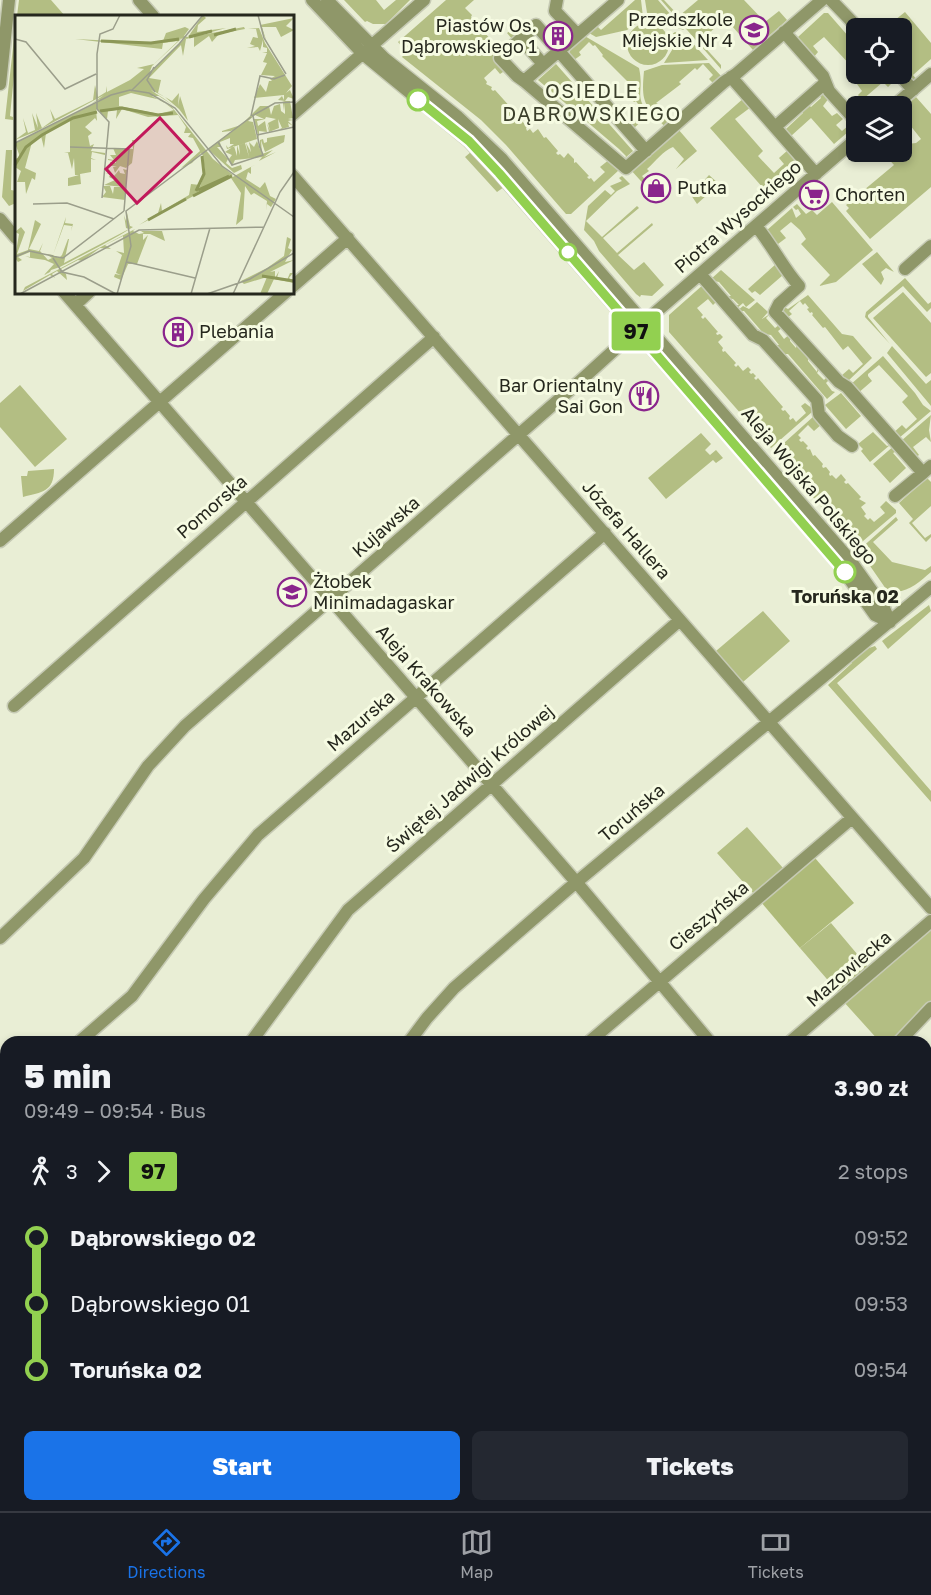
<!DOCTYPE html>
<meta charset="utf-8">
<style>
body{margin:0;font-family:"Golos Text",sans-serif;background:#242831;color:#f1f3f6;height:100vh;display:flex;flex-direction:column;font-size:22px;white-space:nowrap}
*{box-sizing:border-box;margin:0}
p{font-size:20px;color:#9ea1a6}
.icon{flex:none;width:33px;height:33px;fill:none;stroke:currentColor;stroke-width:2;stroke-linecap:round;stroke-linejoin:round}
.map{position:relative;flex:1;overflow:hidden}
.sheet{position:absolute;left:0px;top:1036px;width:932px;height:476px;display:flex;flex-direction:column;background:#171b24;border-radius:18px 18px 0 0;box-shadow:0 3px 9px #0003}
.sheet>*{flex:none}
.badge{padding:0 12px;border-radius:4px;font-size:21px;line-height:39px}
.fabs{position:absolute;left:846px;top:18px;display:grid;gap:12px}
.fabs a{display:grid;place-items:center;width:66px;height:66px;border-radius:9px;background:#171b24;box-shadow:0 3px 9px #0003;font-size:30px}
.map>.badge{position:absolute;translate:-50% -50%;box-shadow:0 0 0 3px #fff}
.legs{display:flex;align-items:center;gap:9px;height:66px;padding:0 24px;font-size:20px}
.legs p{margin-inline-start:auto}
.summary{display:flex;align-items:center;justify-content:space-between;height:102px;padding:0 24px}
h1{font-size:33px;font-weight:800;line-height:45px}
.cta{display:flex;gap:12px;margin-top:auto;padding:12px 24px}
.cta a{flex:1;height:69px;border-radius:9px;background:#1a73e8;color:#fff;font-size:24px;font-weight:800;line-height:69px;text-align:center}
.cta a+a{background:#242831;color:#f1f3f6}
ul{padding:0 24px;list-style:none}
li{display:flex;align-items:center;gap:21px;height:66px;font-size:22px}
li i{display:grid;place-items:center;width:9px;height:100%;margin:0 8px;background:currentColor}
li i::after{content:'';width:15px;height:15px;margin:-8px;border:4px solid;border-radius:50%;background:#171b24}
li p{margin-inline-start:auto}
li:first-child i{background:linear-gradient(#0000 50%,currentColor 0)}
li:last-child i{background:linear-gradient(currentColor 50%,#0000 0)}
.tab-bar{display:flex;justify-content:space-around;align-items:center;height:84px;border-top:2px solid #363941;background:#171b24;font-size:16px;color:#9ea1a6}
.tab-bar a{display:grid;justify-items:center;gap:3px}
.tab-bar .active{color:#1a73e8}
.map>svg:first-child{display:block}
.green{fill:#b3be83}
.forest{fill:#aeba79}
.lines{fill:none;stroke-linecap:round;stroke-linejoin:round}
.minor-casing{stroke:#c6cab4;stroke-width:15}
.minor{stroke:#8f9769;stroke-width:12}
.line-1-casing{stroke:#fff;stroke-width:14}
.line-1{stroke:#92d050;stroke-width:9}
.stop-1-dot{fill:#fff;stroke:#92d050;stroke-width:3}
.labels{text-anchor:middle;stroke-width:6;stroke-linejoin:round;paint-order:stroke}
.poi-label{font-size:18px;fill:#25271d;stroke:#f6fbe2;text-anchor:start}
.street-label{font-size:18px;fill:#25271d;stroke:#f6fbe2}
.stop-label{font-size:18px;font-weight:bold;fill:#25271d;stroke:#f6fbe2}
.neighbourhood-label{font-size:20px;letter-spacing:1.5px;fill:#3b3f2b;stroke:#f6fbe2}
.inset-river{fill:none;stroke:#8c9757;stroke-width:3}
.inset-road{fill:none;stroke:#9b9e8b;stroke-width:1.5}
.view{fill:#c2185b;fill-opacity:0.15;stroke:#c2185b;stroke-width:3}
.inset-edge{fill:none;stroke:#25271d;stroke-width:3}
</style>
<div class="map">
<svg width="931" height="1511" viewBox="0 0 931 1511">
<rect width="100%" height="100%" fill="#e9eed5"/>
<!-- green -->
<path class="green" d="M19,0H51L65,16H17Z
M344,0H376L384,10L396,0H410L386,24H373L367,21L365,22Z
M446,0H474L465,8L472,15L471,17L498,48H502L512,39L507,33L513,29L519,36L504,53L503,72L500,74L495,68L484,78L487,82L486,84L492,87L491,89L493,91L495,90L520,118L518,120L520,122L522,121L527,127L526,128L527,131L530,129L533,133L538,129L544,138L546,137L558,151L556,153L558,155L560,154L564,158L568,153L574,159V163L576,162L589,176L587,177L589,179L591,178L594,182L605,172L600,167L610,159L619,170L571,214H566L506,145L481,120L402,57L406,52L398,42Z
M635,0H641L643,17L641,20L627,30L596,37L589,33L595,24L601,30Z
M645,0H658L684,30L648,19Z
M661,0H664L679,16L698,0H744L765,22L779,11L787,20L753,50L725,18L700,42L721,65V69Z
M905,12L931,43V59L913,75L917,80L914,81L902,70V28H885Z
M824,13H828L856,45V74H882L891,84L888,87L883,82L862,100L858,95L862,91L849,73L853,68L824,37L813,46L818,52L813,58L796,41L798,37Z
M16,21V75H14L10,116L13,117V120L5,119Z
M627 44a21 21 0 1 1 42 0a21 21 0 1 1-42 0Z
M675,32L688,38L708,60L664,63L672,50L671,35Z
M583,35L639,68C645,95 631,95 655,121L654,123L647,116L633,129L630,125L644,113L636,101L634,102L629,96L633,92L629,83L602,56L603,55L595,45L593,46L589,42L579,52L581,55L574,60L570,55V49Z
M709,63L722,77L714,84L709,79L713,75L703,64L697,70L695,68L679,82L681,84L656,103L658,104L654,108L663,119L667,116L672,122L665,127C644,104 641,103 644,71L662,65Z
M556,64L633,151L625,158L626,156L619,149L538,80Z
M822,91L829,98L823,106L832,116L837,113L843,119L836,125L842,131L849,125L855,126L834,144L811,118L791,136L812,163L781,125L786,129L803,113L802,106L806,103L811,107L821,98L818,93Z
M745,97L751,107L735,119L763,151L758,156L774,173L784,164L779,158L788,150L806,168L772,198L710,128Z
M916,97L931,114V187L870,239L846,211L849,208L846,205L894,165L882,152H902V145L904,144L902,124L904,126L907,144L916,143L921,139L902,115V109Z
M678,129L697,151L676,169L684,159L673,147C663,151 656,161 647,169L649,171L642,176L652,187L649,190L630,169Z
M6,150H12L11,190L16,191V203L9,206L2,197Z
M472,151L504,187L497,192L465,157Z
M709,175L719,184L697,204L691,195Z
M622,176L630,184L617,191L586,221L602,237L637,206L639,208L603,238L617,253L652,223L653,225L618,255L634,270L644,262L664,285L652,296L641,295L640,297L636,294L599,251L594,241L584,230L588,206L605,190L611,195L615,191L610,186L622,181L619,178Z
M832,202L873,250L836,282L819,286L830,275L801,244L806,239L800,230L791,222L780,231L786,238L778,244L766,231L792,208L796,218L801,214L798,209L796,210L793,207L797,204L806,214L812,210L817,215Z
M877,252L894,272L886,268L881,272L884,279L881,285L862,264Z
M776,264L783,275L760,295L755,291L752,293L748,289Z
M721,270L755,300L746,307L743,303L735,310L731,306L739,305L733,299L725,298L723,296H731L719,282L710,280Z
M905,278L928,304L931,302V308L927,312L903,286L868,315V317L890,344L865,317L866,312Z
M704,284L718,300L713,305L708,299L697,308L703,315L701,317L703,319L705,317L718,332L716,333L717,335L720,334L723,337L718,342L723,348L722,350L723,352L725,351L736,363L734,365L736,367L738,365L743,371L748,367L751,370L749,372L751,374L753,373L756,376L754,378L756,380L758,378L783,407L781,409L783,411L785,410L790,416L789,418L790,420L793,418L796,422L806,413L801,406L805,403L813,409L812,412L771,448L669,332V315Z
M903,292L931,323V373L926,377L873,318Z
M808,295L842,334L853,336L872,358L847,382L841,376L849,369L853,373L863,364L848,346L843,350L825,327L823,328L812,315L813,314L812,312L810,313L807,309L809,308L805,303L803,305L800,301L789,311L792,314L787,318L781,313L784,307L788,309Z
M757,302L768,312L762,319L770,314L766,318L775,328L779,325L782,328L778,331L784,339L790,334V341L796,348L797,342L808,354V361L817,372L818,366L819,370L817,373L824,380L828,376L830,379L826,383L832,391L835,392L827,399L788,354H780L772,345H779L771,335L764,334L744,311H737L743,306L749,309Z
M664,336L852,552L881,592V594L663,338Z
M892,346L926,384L931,380V406L887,353Z
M883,356L915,393L923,405L931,411L899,438L892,434L902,425L906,429L917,419L902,402L908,396L879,365L868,374V376L872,381L857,394L850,385Z
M20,385L67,439L35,467L0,427V403Z
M841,393L861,416L846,429L825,405Z
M931,415L929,430L931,442L926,437L913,447L919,455L913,459L901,441Z
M814,416L822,424L814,431L808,425L798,435L801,438L799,440L801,442L803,441L808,446L806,448L808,450L810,449L813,456L815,455L823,464L822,466L823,468L826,467L830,472L829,474L830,476L832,475L836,479L841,474L846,480L844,482L846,484L848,483L861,497L859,499L866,503L861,507L866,514L864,516L868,520L870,518L874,522L885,513L880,507L886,501L896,510V513L856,547L774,452Z
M873,432L887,446L890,445L870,462L861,451L863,449L858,444Z
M701,433L711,444L705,450L710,455L716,450L723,458L716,463L713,460L666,499L648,478Z
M895,445L899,450L893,453L906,468L890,483L873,464Z
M54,469C54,492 42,492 23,497L21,476H27L28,471Z
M927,478L931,482V506L912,523L925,538L931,534V537L926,542L909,523L913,519L899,503Z
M896,517L898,520L873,542L892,562L925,570L931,566V572C918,583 904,597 886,589L859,550Z
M929,605L931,611L888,649L882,641Z
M763,611L790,641L743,682L716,651Z
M875,646L877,649L837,683L931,791V802L828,685L852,663L850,661L863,650Z
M747,827L783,868L753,893L717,853Z
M831,923L868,967L839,993L800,948Z
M931,926V1002L893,1042H880L843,1001Z
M931,1102V1208L926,1203V1107Z"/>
<!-- forest -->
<path class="forest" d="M815,858L854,903L800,948L761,902Z"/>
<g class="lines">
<!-- minor casing -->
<g class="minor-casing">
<path id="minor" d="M139,0L153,16
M312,0L363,54L469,141L499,173L836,560L875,615L890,622
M327,0L384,58L458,117L501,158L850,560L884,608L890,622
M557,0L555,11L577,34
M831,0L858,28
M784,32L823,76L829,91L856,121
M521,39L543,64
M899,74L913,90
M731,77L816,174
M524,81L618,0
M0,84L9,0
M894,106L931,74
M292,115L424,0
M775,127L825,83
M646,151L536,25L500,58L517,76L524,81L626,168L724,82L736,74L822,0
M292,175L931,908
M0,219L16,238
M756,226C772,245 783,268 799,286L779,304L775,312L839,382L847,387L923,473L931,466
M905,269L931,246
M700,274L753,335L763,340L817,400L819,414L838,436L852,446
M292,287L348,238
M64,292L577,883L710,1042
M75,305L89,292
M895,496L923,473
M0,541L286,292
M14,706L434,337
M0,938L84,858L148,766L185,726L579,382L656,312L856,139
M79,1042L132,996L204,899L258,835L605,533
M251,1042L348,910L680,620
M409,1042L427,1018L454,988L567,890L931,587
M589,1042L852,818
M790,1042L931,921
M899,1042L931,1008
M0,1113L6,1107
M0,1221L6,1228
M926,1268L931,1273
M0,1287L6,1282
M926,1365L931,1358
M0,1457L6,1452
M254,1506L258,1511
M135,1511L140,1506
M329,1511L335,1506
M491,1511L495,1506
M642,1511L647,1506
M798,1511L802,1506"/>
</g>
<!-- minor -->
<use href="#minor" class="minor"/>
</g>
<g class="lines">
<!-- line-1 casing -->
<g class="line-1-casing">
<path id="line-1" d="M418,100L469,141L499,173L845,572"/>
</g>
<!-- line-1 -->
<use href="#line-1" class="line-1"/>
</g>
<!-- icons -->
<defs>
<g id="school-ring" transform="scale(1.5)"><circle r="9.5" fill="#f6fbe2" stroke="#8a258c" stroke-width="1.5"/><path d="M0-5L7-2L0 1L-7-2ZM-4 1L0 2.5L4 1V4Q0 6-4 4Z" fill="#8a258c"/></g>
<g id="building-ring" transform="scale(1.5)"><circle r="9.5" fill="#f6fbe2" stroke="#8a258c" stroke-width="1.5"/><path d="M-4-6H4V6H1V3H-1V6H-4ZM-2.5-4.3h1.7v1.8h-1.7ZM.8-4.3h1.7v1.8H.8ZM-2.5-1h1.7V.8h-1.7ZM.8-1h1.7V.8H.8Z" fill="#8a258c"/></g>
<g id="shop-ring" transform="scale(1.5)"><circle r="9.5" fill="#f6fbe2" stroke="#8a258c" stroke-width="1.5"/><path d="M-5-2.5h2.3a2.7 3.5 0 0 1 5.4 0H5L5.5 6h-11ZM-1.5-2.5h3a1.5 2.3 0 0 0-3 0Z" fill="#8a258c"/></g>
<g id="supermarket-ring" transform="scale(1.5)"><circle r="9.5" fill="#f6fbe2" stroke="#8a258c" stroke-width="1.5"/><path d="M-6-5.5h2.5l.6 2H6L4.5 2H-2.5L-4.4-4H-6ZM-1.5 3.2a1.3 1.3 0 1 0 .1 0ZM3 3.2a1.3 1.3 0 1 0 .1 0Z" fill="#8a258c"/></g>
<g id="restaurant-ring" transform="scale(1.5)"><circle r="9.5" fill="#f6fbe2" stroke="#8a258c" stroke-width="1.5"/><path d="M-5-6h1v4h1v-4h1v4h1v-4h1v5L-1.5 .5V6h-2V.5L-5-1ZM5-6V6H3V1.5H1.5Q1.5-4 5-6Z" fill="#8a258c"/></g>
</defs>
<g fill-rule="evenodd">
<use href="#school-ring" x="754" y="30"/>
<use href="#building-ring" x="558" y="36"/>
<use href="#shop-ring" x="656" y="188"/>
<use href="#supermarket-ring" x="814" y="195"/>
<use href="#building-ring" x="178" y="332"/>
<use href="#restaurant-ring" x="644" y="396"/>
<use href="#school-ring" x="292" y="592"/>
</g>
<!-- markers -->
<g class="stop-1-dot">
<circle cx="418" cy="100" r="10"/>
<circle cx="568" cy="252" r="8"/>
<circle cx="845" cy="572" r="10"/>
</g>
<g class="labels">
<!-- poi labels -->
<g class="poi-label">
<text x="733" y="26" text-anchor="end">Przedszkole<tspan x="733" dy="21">Miejskie Nr 4</tspan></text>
<text x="537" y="32" text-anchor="end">Piastów Os.<tspan x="537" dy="21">Dąbrowskiego 1</tspan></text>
<text x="677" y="194">Putka</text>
<text x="835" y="201">Chorten</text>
<text x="199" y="338">Plebania</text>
<text x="623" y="392" text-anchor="end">Bar Orientalny<tspan x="623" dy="21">Sai Gon</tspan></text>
<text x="313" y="588">Żłobek<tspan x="313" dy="21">Minimadagaskar</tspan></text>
</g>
<!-- street labels -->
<g class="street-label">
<text transform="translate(738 217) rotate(-41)" y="6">Piotra Wysockiego</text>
<text transform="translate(809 486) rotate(50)" y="6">Aleja Wojska Polskiego</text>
<text transform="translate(212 507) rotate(-41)" y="6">Pomorska</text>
<text transform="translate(386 527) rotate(-41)" y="6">Kujawska</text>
<text transform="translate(626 530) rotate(49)" y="6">Józefa Hallera</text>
<text transform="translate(426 681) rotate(49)" y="6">Aleja Krakowska</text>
<text transform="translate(361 721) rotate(-41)" y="6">Mazurska</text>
<text transform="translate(470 779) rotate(-41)" y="6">Świętej Jadwigi Królowej</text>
<text transform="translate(632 813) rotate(-40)" y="6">Toruńska</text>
<text transform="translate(709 916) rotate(-40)" y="6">Cieszyńska</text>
<text transform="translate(849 969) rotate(-41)" y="6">Mazowiecka</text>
</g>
<!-- stop labels -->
<g class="stop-label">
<text x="845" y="603">Toruńska 02</text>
</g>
<!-- neighbourhood labels -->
<g class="neighbourhood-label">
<text x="592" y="98">OSIEDLE<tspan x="592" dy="23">DĄBROWSKIEGO</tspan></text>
</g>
</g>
<!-- overview -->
<g transform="translate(15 15)">
<rect width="279" height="279" fill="#e9eed5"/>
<path d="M188,0L191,3L183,10L182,17L211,13L186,20L229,12L230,14L204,19L197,27L194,21L179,32V22L171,24L168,41L166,30L134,63L146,65L143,78L157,86L164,78L163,91L165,81L173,106L164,94L150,82L136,75L140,78L148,83L159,91L144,81H137L157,92L198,144L218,160L124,210L143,198L146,188L147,196L174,180L176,169L185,170L183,177L190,158L188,141L186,138L177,148L166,153L185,136L178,123L173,122L176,118H169L171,112L163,100L133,102L107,94L101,104L102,95L93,96L92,104L81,94L82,106L80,103L70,112L77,118L73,121L75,131L79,129L76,136L90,138V140L77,137L76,143L81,145L76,144V157L65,159L66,169L53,171V163L64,160H60L59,143L57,154L53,138H49L55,137V105L31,118L29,133L26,121L17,127L10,153L21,158L20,165L17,163L11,179L10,167H2L6,156L0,152V144L5,142L0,128L81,88L85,84L76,89L89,80L22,116L0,125L11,117L8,103L13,118L20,115L17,98L23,113L21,98L27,113L38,105L35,94L40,104L78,85L80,70L83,82L91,77V71L92,77L115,65L129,54L122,53L139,49L163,26L148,28L147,34L60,24L142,28H132L135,29L166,24L137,51L134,59L170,23H172L148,26L151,18L170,12L174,14L169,21L173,22ZM116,78L146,85L159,95L144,99L104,91V82ZM279,3L271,11L279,15L266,22L261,12H247L252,28L245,10ZM244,13L250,28L277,71L271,78L275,75L279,84L273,82L270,86H275L278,103L273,104L278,105L273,106L278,111L273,108L274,112L263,115L267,113L263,104L264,113L254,117L252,108L255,116L253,108L261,104L251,102L250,104L242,106L243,111L250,106L252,117L244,116V124L239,104H249L240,100L233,106L238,107L242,124L212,134L211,130L213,133L219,129H215V123L205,127L206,132H202L213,144L211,148L217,153L226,150L227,154L219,158L193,134L220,114L216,116L207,117V116L226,110L245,91H254L256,100L259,91L265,89L266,96L270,99V88L269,96L268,88H264L270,86L263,85L267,81L269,85V80L239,83L245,69L251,77L254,66H257L255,64L260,61L246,60L252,48L248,47L252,38L247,37H252V33L248,32V25L245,36L243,32L232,33L240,31L235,29L238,22L243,23L241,14H233ZM270,120L269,127L250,137L246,125L247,139L258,135L249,142L261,137L244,146L247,142L220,145L217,151L214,144L217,140L210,137L219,131L222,141V130L225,140L224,130L230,128L234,142L231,128L236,137L234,127L239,132L242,126L245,134V125L248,124L249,128L252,127V123ZM117,125H120L117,148L111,153L105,151L100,158L98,152L102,151H95V147L101,148V144L99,146L93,145V144L99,145L95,140H101L98,133H109L107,127L109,133L118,134ZM247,146L236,152V159L233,157L231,164L245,173L250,167L255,181L261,184L256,192L252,189L251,196L252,186L239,178L236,180L230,171L228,204L221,210L226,178L216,163L232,154ZM92,152L99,161L104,155L105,158L110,159L108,154L112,155L110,185L87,182L91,177L88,171H95L98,179L99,172H109L89,170L100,165L94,162L96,159L90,158H94ZM112,198L115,211L118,212L105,220L87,230L45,252L36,255L35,257L29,260L39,249L30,245L16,243L10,241L15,242V237L3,242L7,245L3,247L0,243L4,219L0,217L6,212L10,217L2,239L13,235L20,205L26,209L14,234L24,236L28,228L25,236L33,245L37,243L31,239L38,240L51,202L50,208L58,209L56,216L57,211L49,210L38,240L44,243L47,240L53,224H54L49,248L114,214L111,213L109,200L111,206ZM120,214L118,216L124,219L129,218L126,216H147L150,226L135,219H128V225L133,220L122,249H113L106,265L99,262L100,259L106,260L101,258L107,240L101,236L109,238L108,221L90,230L96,234L85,233L67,246L63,245L46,254L51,259L52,265L42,256L37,259L40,263L35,260L8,276L10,272ZM272,222L276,224L273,233L277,235L270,247L279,245L255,257L260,256V263L264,256L262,263L272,265L275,258H278L274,263L279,268L259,264L252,279H245L252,262L229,269L226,266L252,253L246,251L252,253L269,241Z" fill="#b3be83" fill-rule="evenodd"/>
<path class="inset-river" d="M199,20L221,14M174,22L197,16M86,26L136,28L164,24M85,96L107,93L143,100L158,98M0,150L11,132L27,120L58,103L82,97M183,175L214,161M181,176L189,159L187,141M178,181L217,161M133,205L171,184M247,261L279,266"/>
<path class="inset-road" d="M243,0L249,23L271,59M0,24L11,27L50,74L81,59M139,52L132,65L140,77M116,76L164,29L188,0M236,101L245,61L259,64L270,60M237,101L260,88L279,87M238,101L245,133M242,120L279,112M203,127L217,150L248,140L245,132M0,128L96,80L115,75L134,78L160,93L207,151L279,202M55,132L114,134M87,183L94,107L82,94V39L85,19L98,14L105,0M18,189L52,188L99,204M109,196L114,134M36,241L48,243L109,196M0,242L14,236L38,241M38,243L47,257L69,262L101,279M112,247L180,263M5,279L124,215L249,212M102,279L116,231L111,196L236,102M156,279H180M176,279L195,213M192,279L235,264L279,238M218,279L265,177L279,157"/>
<path class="view" d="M145,103L176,137L122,188L91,154Z"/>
<rect width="279" height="279" class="inset-edge"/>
</g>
</svg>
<div class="fabs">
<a><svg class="icon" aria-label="locate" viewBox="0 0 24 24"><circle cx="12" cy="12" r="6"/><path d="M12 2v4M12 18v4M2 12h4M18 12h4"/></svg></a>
<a><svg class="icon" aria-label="layers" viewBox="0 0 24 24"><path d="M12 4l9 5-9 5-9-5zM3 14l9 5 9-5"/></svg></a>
</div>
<b class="badge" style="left:636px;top:331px;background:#92d050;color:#111">97</b>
<section class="sheet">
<div class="summary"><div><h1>5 min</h1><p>09:49 – 09:54 · Bus</p></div><b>3.90 zł</b></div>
<div class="legs"><svg class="icon" aria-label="walk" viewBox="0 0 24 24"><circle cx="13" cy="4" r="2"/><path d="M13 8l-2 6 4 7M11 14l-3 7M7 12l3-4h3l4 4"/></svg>3<svg class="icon" aria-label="forward" viewBox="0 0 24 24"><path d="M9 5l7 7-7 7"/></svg><b class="badge" style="background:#92d050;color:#111">97</b><p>2 stops</p></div>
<ul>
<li><i style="color:#92d050"></i><b>Dąbrowskiego 02</b><p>09:52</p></li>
<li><i style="color:#92d050"></i><span>Dąbrowskiego 01</span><p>09:53</p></li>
<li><i style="color:#92d050"></i><b>Toruńska 02</b><p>09:54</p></li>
</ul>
<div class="cta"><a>Start</a><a>Tickets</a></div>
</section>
</div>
<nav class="tab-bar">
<a class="active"><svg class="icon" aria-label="directions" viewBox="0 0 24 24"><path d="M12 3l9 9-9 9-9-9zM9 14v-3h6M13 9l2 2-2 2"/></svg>Directions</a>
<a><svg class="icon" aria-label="map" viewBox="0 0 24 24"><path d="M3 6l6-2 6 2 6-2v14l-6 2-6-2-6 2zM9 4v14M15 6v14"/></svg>Map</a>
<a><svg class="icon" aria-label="tickets" viewBox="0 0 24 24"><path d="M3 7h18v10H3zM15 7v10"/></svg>Tickets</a>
</nav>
